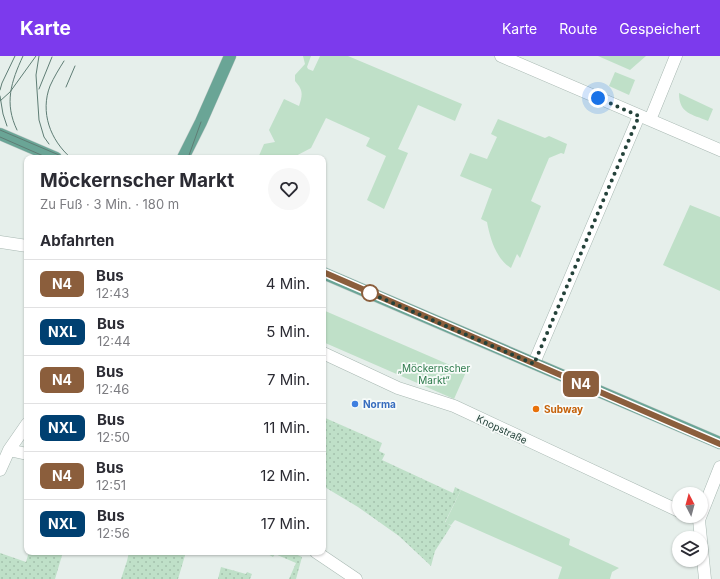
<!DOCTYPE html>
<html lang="de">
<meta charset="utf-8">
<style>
body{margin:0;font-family:Inter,sans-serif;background:#f7f7f7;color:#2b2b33;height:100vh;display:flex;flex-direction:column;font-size:15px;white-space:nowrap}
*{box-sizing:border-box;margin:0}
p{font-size:13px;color:#7c7c81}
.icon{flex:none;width:22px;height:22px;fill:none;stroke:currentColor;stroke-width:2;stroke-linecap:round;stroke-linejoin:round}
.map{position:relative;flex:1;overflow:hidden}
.sheet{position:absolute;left:24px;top:99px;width:302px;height:400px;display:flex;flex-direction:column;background:#fff;border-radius:8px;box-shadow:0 1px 3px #0004}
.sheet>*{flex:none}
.badge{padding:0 8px;border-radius:6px;font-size:14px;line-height:26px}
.needle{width:26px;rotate:354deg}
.buttons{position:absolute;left:672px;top:431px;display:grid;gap:8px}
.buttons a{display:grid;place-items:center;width:36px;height:36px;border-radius:50%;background:#fff;box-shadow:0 1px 3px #0004;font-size:20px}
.you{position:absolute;width:20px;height:20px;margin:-10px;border:3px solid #fff;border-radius:50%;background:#1a73e8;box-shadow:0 0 0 6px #1a73e833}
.map>.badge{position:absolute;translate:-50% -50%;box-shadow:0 0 0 2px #fff}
h2{padding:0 16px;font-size:15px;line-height:36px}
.round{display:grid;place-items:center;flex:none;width:42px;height:42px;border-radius:21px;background:#f7f7f7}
.headline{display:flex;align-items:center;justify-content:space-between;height:68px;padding:0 16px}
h1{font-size:19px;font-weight:700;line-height:30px}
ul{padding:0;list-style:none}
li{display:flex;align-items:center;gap:12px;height:48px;padding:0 16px;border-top:1px solid #e1e1e2}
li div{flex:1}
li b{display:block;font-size:15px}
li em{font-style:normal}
li .badge{min-width:44px;font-weight:700;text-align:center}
header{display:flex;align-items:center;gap:24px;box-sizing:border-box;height:56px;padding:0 20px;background:#7c3aed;color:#fff}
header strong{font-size:19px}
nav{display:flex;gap:22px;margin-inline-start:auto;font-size:14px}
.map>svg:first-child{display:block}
.green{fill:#bfe0c8}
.garden{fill:url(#garden-dots)}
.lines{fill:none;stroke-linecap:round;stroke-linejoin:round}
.minor-casing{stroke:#a8b8b2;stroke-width:13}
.major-casing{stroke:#c2cac8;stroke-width:13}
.minor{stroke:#fff;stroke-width:12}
.major{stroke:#6aa596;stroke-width:12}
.tram{stroke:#5f7d75;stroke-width:1}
.line-casing{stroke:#fff;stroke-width:9}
.line{stroke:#8b5e3c;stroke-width:6}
.walk{stroke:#24423a;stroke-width:4;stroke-dasharray:0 7.2}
.stop-dot{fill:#fff;stroke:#8b5e3c;stroke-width:2}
.shop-dot{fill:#3f7fe0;stroke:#f7fbf9;stroke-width:1.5}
.food-dot{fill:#e8710a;stroke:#f7fbf9;stroke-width:1.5}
.labels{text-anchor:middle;stroke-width:3.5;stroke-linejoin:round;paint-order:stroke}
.park-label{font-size:10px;fill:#2d7a4b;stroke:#f7fbf9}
.shop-label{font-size:10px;font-weight:bold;fill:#366cbe;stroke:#f7fbf9;text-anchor:start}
.food-label{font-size:10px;font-weight:bold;fill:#c56008;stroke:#f7fbf9;text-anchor:start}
.street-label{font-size:10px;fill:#24423a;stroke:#f7fbf9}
</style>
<header>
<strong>Karte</strong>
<nav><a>Karte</a><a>Route</a><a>Gespeichert</a></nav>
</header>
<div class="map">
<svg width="720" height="523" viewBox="0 0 720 523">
<defs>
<pattern id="garden-dots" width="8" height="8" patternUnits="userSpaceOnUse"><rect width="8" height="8" fill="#bfe0c8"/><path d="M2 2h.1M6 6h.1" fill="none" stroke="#a4c1ad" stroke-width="1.8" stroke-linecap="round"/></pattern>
</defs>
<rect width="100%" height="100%" fill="#e6efeb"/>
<!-- green -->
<path class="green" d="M303,0H311L307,11L308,13L313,15L320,0H348L462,48L455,65L418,49L398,93L408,97L384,153L367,144L386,100L366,90L370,82L326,62L311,92L292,102H258L264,88L275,86L269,74L284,43L299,50C303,38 303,34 295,25V19L305,8Z
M598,0H646L630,14Z
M615,16L635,24L629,39L609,30Z
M679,37L713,53L708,65C692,58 679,58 679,37Z
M498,63L545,82L549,80L567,88L564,98L561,97L549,102L531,145L541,150L520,202L517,198L511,212C496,203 490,182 487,166L481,163L492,133L460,120L470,97L487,103L497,81L491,78Z
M690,149L720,161V235L663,209Z
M323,254L466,316L454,343L323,286Z
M461,434L570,483L569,489L619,512L612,516L610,523H558L562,511L455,464L451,469L445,467Z"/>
<!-- garden -->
<path class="garden" d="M323,361L382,387L379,395L385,398L382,404L453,437L455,431L461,434L445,466L451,470L435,495L431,510L399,480L358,451L323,430Z
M29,496H63L55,523H0V497L26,506Z
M129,496H186L178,523H121L127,505Z
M264,496H291L302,501L296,523H289L296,507L275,498L273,501Z
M221,511L246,518L247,516L252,518L250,523H218Z"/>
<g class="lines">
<!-- minor casing -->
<g class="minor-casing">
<path id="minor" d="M501,0L720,94
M650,64L676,0
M0,186L27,190
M323,297L398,332L454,350L679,455
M534,307L639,60
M9,394L27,398
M0,414L9,394L27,368
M316,496L356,523
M705,523L699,464L720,411"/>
</g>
<!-- major casing -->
<g class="major-casing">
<path id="major" d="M0,78L56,102
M183,102L201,66L230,0
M323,217L720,387"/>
</g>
<!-- minor -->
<use href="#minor" class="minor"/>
<!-- major -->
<use href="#major" class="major"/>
<!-- tram -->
<path class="tram" d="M39,0L36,19L39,64L44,81L49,88
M64,5C59,13 54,21 50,30C40,56 50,84 71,102
M66,31L75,10
M39,33L52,1
M0,34L2,27L15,0
M0,40L3,58L7,70
M0,45L10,36L36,0
M0,74L66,102
M17,74C4,47 11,26 23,0
M0,81L48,102
M188,102L201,66
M323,212L535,303L720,384
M323,220L720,392"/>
</g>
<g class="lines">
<!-- line casing -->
<g class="line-casing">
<path id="line" d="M323,216L720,388"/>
</g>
<!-- line -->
<use href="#line" class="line"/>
<!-- walk -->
<path class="walk" d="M370,237L365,235L534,308L639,60L598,42"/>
</g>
<!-- markers -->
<circle class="stop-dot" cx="370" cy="237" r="8"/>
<circle class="shop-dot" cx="355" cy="348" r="4"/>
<circle class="food-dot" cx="536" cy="353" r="4"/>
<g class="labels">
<!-- park labels -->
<g class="park-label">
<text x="434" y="316">„Möckernscher<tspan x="434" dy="12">Markt“</tspan></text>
</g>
<!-- shop labels -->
<g class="shop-label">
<text x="363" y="352">Norma</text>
</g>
<!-- food labels -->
<g class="food-label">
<text x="544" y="357">Subway</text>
</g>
<!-- street labels -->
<g class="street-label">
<text transform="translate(502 373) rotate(25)" y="4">Knopstraße</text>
</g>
</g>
</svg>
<div class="buttons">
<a><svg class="needle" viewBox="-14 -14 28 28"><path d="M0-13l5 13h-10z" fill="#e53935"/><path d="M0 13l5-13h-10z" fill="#7c7c81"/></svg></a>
<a><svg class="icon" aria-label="layers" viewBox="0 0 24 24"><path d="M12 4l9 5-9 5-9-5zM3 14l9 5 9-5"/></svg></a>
</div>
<div class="you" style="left:598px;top:42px"></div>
<b class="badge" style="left:581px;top:328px;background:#8b5e3c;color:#fff">N4</b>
<section class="sheet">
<div class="headline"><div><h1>Möckernscher Markt</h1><p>Zu Fuß · 3 Min. · 180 m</p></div><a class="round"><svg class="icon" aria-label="heart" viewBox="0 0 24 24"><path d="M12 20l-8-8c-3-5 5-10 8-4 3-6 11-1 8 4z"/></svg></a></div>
<h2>Abfahrten</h2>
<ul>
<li><span class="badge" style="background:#8b5e3c;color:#fff">N4</span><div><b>Bus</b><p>12:43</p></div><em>4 Min.</em></li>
<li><span class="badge" style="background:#004071;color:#fff">NXL</span><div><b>Bus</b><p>12:44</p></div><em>5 Min.</em></li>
<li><span class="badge" style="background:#8b5e3c;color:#fff">N4</span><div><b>Bus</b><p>12:46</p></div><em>7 Min.</em></li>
<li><span class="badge" style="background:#004071;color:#fff">NXL</span><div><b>Bus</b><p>12:50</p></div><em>11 Min.</em></li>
<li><span class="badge" style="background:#8b5e3c;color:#fff">N4</span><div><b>Bus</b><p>12:51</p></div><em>12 Min.</em></li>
<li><span class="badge" style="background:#004071;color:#fff">NXL</span><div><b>Bus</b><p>12:56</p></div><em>17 Min.</em></li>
</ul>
</section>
</div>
